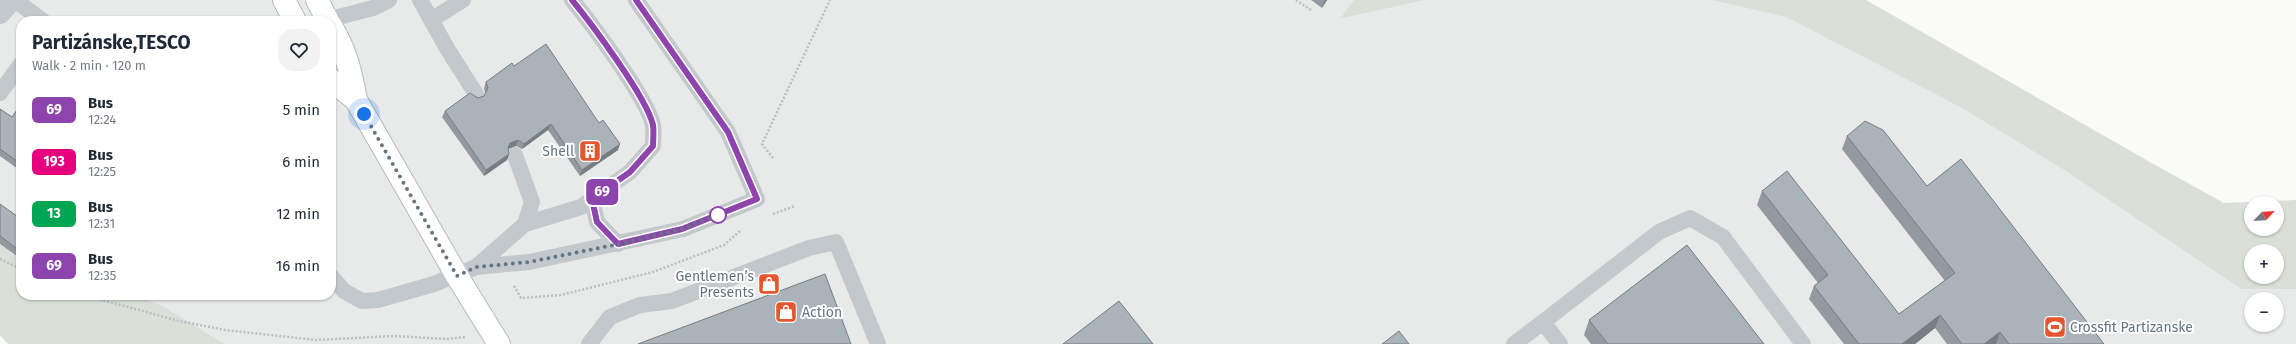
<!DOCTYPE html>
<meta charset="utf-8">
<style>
body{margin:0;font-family:"Fira Sans",sans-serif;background:#f2f2f3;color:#1f2937;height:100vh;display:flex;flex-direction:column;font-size:15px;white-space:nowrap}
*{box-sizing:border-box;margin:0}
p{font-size:13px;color:#747a83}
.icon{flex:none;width:22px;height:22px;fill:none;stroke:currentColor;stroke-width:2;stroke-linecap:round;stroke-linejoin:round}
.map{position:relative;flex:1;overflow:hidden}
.panel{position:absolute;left:16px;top:16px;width:320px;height:284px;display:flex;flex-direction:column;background:#fff;border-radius:16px;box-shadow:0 1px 3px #0004}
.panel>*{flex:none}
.badge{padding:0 8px;border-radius:6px;font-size:14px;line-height:26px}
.needle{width:26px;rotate:65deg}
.controls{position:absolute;left:2244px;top:196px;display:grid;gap:8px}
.controls a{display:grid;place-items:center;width:40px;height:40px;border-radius:50%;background:#fff;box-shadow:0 1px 3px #0004;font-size:20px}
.you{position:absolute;width:20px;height:20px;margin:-10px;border:3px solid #fff;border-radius:50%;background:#1a73e8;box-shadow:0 0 0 6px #1a73e833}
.map>.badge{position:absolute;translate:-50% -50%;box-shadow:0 0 0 2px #fff}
.round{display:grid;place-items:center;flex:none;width:42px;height:42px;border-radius:16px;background:#f2f2f3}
.headline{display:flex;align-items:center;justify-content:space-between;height:68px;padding:0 16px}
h1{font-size:19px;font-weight:700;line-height:30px}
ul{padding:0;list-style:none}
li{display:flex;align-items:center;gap:12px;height:52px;padding:0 16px}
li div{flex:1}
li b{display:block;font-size:15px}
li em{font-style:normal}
li .badge{min-width:44px;font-weight:700;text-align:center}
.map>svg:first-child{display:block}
.built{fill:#e8e9e9;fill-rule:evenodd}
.green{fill:#dadfd7;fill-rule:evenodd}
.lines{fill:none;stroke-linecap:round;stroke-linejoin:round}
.primary-casing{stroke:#b5babe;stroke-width:24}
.path{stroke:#bbbfc2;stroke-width:2.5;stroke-dasharray:2 2;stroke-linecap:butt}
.lane{stroke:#c3c8cc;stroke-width:16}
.street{stroke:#c3c8cc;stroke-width:22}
.primary{stroke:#fff;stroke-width:22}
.wall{fill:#929a9f}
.shaded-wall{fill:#777d82}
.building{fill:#aab3b9;stroke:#777d82}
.line-casing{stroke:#fff;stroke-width:9}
.line{stroke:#8e44ad;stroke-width:6}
.walk{stroke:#657683;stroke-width:4;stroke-dasharray:0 7.2}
.stop-dot{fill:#fff;stroke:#8e44ad;stroke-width:2}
.labels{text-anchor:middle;stroke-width:4;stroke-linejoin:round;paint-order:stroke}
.poi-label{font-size:14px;fill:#657683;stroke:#fff;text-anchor:end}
</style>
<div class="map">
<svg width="2296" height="344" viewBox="0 0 2296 344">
<rect width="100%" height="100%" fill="#fafaf8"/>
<!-- built -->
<path class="built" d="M0,0H1354L1341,19L1425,0H1711L1786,17L1960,107L2064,170L2241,289H2296V344H225L161,305L116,295H331V21H21V259L0,244ZM2251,299H2277V325H2251Z"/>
<!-- green -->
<path class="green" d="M1354,0H1425L1340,19Z
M1711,0H1866L2157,166L2224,203L2296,200V289H2241L2064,170L1960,107L1786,17ZM2251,203H2277V229H2251ZM2251,251H2277V277H2251Z
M0,244L21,259V295H131L161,305L225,344H8L0,335Z"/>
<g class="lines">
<!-- primary casing -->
<g class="primary-casing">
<path id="primary" d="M284,0L295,21
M317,0L328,21
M331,26C346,51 351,72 356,100L457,276L499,344
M331,80L356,100"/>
</g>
<!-- path -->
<path class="path" d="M1296,0L1311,10
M773,158L762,144L830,0
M773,214L795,206
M0,259L21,269
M514,286L521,298L561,295L653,272L724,245L740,231
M84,295L179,321L225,330L316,340L394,336L446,339L465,337"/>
<!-- lane -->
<path class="lane" d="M15,0L43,21
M420,0L448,50L476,94
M327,20L373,8L389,0
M431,20L463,0
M0,93L21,64
M592,199L597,222L618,244
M525,224L581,207L630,172L653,146C653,140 654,132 653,125C647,98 591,23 572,0
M476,267L525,224L532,202L515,155
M331,276L344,291L362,301L378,300L434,284L476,267L529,262L683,229L757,199L728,132L636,0
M1543,322L1659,232L1690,218L1723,237L1803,344
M589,344L610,317L640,305L672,301L809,248L836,242L878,344
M1514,344L1543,322L1560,344"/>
<!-- street -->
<path class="street" d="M0,13L11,0"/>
<!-- primary -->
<use href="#primary" class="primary"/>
</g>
<!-- wall -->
<path class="wall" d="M1311,0H1327L1322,8Z
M514,66L599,123L618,150L580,176L548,130L522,149L516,146L508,149L509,154L507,160L484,176L442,117L445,111L484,96L485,93L484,88L486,82Z
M21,104V171L0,156V109L12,117Z
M1847,136L1927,186L2104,344H1947L1935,328L1915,344H1844L1809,299L1814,286L1818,283L1757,205L1762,191L1899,314L1945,281L1842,149Z
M0,204L21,219V259L0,244Z
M193,295H200L197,298Z
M1589,320L1764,344H1591L1584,335Z"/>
<!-- shaded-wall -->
<path class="shaded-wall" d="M1325,0H1327L1322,8L1324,2Z
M551,124L548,130L522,149L524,144Z
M518,140L516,146L508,149L506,154L510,143Z
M620,144L618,150L580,176L582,170Z
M509,154L507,160L484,176L486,170Z
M1940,315L1935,328L1915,344H1902Z
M2000,332L1996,344H1984Z"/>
<!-- building -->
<path class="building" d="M546,44L599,123L603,120L620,144L582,170L551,124L524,144L518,140L510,143L508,148L509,154L486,170L445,111L470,93L478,98L484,96L488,88L486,82L512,63L514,66Z
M21,104V164L0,149V109L12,117Z
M1865,121L1883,130L1927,186L1961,159L2104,344H2009L2000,332L1984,344H1962L1940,315L1902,344H1859L1814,286L1828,275L1762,191L1787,171L1899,314L1955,273L1847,136Z
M0,204L21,219V252L0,236Z
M1687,245L1764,344H1608L1589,320Z
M825,274L851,344H638Z
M1119,301L1153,344H1063Z
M1399,331L1409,344H1382Z"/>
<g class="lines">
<!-- line casing -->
<g class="line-casing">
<path id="line" d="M572,0C591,23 647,98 653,125C654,132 653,140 653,146L630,172L592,199L597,222L618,244L682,229L757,199L728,132L636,0"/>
</g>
<!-- line -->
<use href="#line" class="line"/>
<!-- walk -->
<path class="walk" d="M364,114L457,276L476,267L529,262L624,243L682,229L720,214L718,215"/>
</g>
<!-- icons -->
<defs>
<g id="building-square" transform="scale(1.15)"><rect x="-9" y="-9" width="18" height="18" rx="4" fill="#e4572e" stroke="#fff"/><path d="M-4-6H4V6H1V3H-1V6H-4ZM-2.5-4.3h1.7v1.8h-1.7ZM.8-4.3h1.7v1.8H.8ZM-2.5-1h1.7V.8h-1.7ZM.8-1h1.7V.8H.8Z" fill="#fff"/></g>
<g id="shop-square" transform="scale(1.15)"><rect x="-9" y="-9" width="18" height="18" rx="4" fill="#e4572e" stroke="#fff"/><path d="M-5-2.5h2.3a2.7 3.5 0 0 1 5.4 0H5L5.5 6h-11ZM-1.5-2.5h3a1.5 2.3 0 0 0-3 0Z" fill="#fff"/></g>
<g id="stadium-square" transform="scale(1.15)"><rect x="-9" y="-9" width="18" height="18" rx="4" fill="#e4572e" stroke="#fff"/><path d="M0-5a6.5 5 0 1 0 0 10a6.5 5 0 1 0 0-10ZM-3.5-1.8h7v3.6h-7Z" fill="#fff"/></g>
</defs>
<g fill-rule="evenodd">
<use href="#building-square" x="590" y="151"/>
<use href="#shop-square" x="769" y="284"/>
<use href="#shop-square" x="786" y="312"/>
<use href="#stadium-square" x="2055" y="327"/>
</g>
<!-- markers -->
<circle class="stop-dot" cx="718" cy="215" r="8"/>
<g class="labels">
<!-- poi labels -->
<g class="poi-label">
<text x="574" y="156">Shell</text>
<text x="754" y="281">Gentlemen’s<tspan x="754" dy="16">Presents</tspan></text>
<text x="802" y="317" text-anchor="start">Action</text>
<text x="2070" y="332" text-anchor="start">Crossfit Partizanske</text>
</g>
</g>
</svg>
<div class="controls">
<a><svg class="needle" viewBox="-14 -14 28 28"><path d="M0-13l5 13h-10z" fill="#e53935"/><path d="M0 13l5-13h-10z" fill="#747a83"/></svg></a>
<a>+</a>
<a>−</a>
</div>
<div class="you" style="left:364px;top:114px"></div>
<b class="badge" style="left:602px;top:192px;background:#8e44ad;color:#fff">69</b>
<section class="panel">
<div class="headline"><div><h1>Partizánske,TESCO</h1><p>Walk · 2 min · 120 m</p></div><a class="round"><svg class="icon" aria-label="heart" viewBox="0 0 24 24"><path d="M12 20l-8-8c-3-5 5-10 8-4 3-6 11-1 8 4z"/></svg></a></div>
<ul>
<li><span class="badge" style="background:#8e44ad;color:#fff">69</span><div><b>Bus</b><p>12:24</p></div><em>5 min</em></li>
<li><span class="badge" style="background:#e6007e;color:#fff">193</span><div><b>Bus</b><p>12:25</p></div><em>6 min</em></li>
<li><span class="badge" style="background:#00a651;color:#fff">13</span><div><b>Bus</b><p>12:31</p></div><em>12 min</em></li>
<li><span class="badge" style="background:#8e44ad;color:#fff">69</span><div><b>Bus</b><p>12:35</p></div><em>16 min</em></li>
</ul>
</section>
</div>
